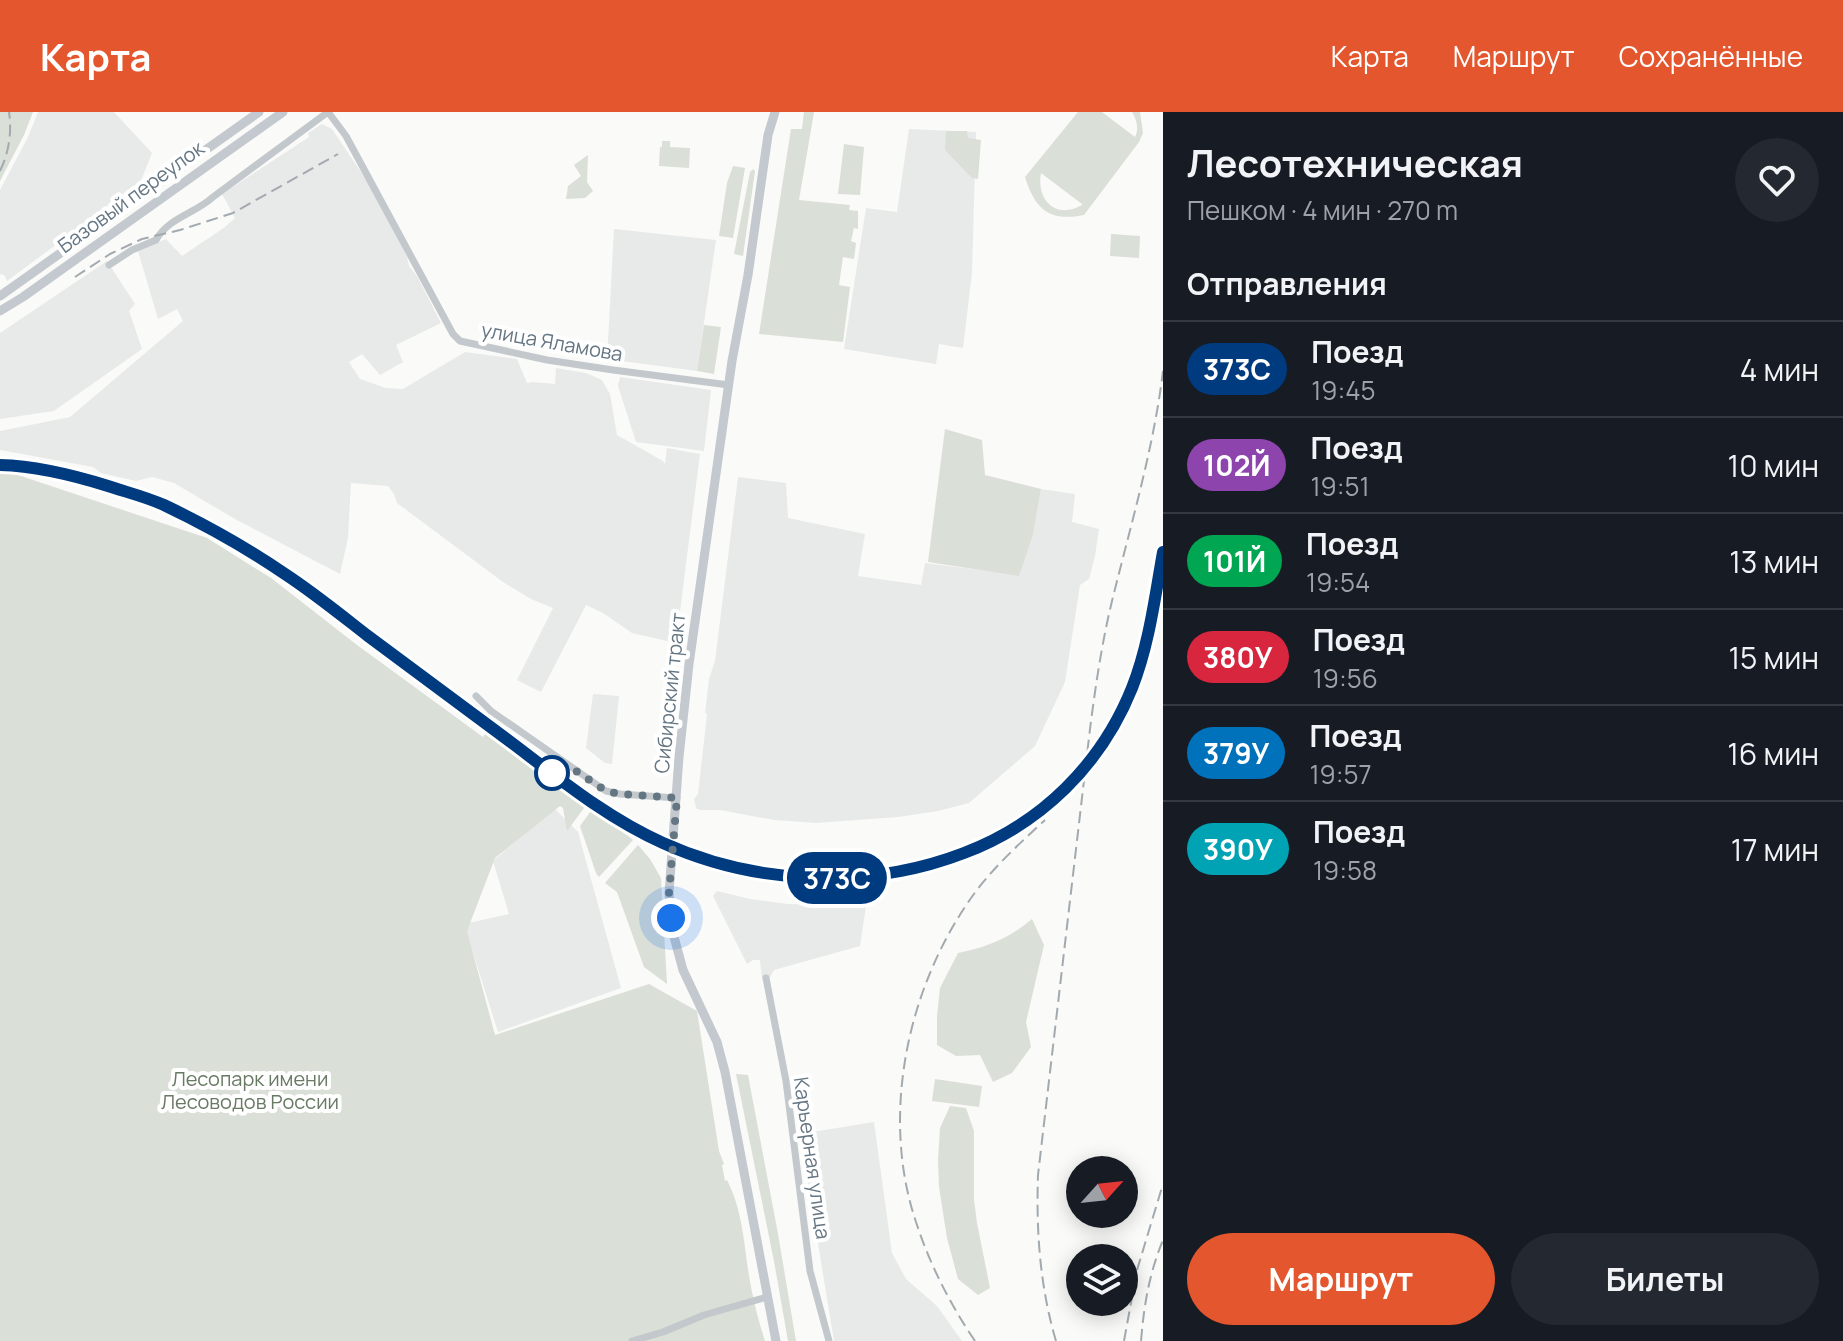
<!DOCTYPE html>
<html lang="ru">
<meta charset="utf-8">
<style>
body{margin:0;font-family:Manrope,sans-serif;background:#242831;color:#f1f3f6;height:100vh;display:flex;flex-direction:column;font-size:30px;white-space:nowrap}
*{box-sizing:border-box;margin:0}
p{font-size:26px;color:#9ea1a6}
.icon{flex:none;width:44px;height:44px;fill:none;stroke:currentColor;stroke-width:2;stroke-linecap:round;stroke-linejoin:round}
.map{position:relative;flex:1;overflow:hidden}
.drawer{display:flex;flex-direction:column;background:#171b24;width:680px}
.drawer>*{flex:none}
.badge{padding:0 16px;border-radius:26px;font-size:28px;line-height:52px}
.needle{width:52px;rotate:63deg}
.buttons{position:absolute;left:1066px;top:1044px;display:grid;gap:16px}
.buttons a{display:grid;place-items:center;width:72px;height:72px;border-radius:50%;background:#171b24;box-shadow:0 4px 20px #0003;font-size:40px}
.you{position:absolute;width:40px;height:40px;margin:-20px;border:6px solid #fff;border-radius:50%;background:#1a73e8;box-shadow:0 0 0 12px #1a73e833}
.map>.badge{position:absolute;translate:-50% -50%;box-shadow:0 0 0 4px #fff}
h2{padding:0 24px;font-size:30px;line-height:72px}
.round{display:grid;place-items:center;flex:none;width:84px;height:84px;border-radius:42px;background:#242831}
.headline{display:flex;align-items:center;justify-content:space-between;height:136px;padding:0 24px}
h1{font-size:38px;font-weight:700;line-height:60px}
.button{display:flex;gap:16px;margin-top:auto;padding:16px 24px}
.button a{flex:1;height:92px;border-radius:48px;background:#e4572e;color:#fff;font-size:32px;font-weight:700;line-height:92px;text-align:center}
.button a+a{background:#242831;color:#f1f3f6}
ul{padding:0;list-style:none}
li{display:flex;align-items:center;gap:24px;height:96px;padding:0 24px;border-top:2px solid #363941}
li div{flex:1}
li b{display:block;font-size:30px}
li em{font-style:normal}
li .badge{min-width:88px;font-weight:700;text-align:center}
header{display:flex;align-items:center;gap:48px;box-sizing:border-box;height:112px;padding:0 40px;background:#e4572e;color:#fff}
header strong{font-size:38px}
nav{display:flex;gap:44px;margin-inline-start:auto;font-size:28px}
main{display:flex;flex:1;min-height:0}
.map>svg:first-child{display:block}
.built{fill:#e8e9e9}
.green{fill:#dadfd7;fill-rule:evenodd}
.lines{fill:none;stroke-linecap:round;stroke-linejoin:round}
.minor{stroke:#c3c8cc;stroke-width:7}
.major{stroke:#c3c9ce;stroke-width:9}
.rail{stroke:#a2aab0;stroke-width:2;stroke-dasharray:12 6;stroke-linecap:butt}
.line-casing{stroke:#fff;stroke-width:18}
.line{stroke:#003b80;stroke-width:12}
.walk{stroke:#657683;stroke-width:8;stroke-dasharray:0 14.4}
.stop-dot{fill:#fff;stroke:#003b80;stroke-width:4}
.labels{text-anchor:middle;stroke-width:8;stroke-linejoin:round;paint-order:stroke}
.street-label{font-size:20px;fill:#657683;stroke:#fff}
.park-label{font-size:20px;fill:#687a64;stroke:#fff}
</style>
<header>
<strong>Карта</strong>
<nav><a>Карта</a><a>Маршрут</a><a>Сохранённые</a></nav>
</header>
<main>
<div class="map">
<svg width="1163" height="1229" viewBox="0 0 1163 1229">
<rect width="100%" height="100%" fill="#fafaf8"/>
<!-- built -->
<path class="built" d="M38,0H114L152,41L140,71L7,169L4,163L0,162V78L28,25Z
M322,12L332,17L371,75L407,145L409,154L417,164L441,211L396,233L403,250L380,263L362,242L349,250L360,267L386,276L403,277L465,240L517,247L527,271L533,270L555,272L556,256L586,261L602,268L610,282L617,323L663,349L665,352L667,336L700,342L676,531L632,521L603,501L586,493L541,580L517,568L553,496L531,487L503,470L397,391L394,382L388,374L351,371L348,426L340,462L235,407L174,371L152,365L136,369L101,361L93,355L0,338V319L70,305L183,209L177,197L158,207L138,139L166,127L182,144L225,115L235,106L222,82L309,25L308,21Z
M909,17L976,20L972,161L963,236L939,232L936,252L844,237L866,96L897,100Z
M614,117L716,128L697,259L607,247Z
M107,149L135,192L129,199L142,237L54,299L0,307V221Z
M620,265L711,278L704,339L636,330L618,274Z
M738,365L786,371L788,406L865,422L858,464L921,473L925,451L1019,463L1033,423L1041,377L1075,382L1072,410L1099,417L1095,444L1089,467L1080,473L1065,570L1035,634L969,691L938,699L898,705L816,711L774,708L720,698H700L696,696L694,687L698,682L707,602L705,601L709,567L715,549Z
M593,582L619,584L612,652L605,651L586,636Z
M554,696L578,720L621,876L498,920L464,812L509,802L493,749Z
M717,779L750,787L788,792L866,794L860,834L774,858L769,867H762L760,848H753L747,852L713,784Z
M874,1010L892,1141L906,1167L937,1194L962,1229H834L800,1022Z"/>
<!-- green -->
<path class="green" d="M0,0H33L24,23L0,69Z
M804,0H814L799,88L850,93L849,98L858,99V117L854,116L851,129L856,131L854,147L843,145L839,173L850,175L843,230L759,222L791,17H802Z
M1078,0H1102L1135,25C1139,17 1137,8 1132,0H1140L1143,21L1139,30L1084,103C1049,110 1035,97 1025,65ZM1041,61L1082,92V93C1056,108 1036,88 1041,61Z
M946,19H967L968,26L981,28L978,67L972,66L945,38Z
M662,29H670V35L690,36L689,56L659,54L660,35H662Z
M844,32L864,35L860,83L838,82Z
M588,43L587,70L593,79L585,86L566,87L568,74L581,64L574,53Z
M733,54L745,56L733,126L719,124L727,71Z
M753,57L755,59L743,144L734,142L750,60Z
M1111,122L1140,124L1139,146L1110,144Z
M704,213L721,215L714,262L697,259Z
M945,317L982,328L985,363L1041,377L1033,423L1019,464L928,450Z
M0,357L207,426L271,466L357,533L483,625L487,619L587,692L567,719L563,696L560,694L495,746L467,819L495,923L649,872L697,899L719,1039L724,1052L722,1053L725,1069L727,1068C745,1103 744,1142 752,1180C755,1196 760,1213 765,1229H0Z
M593,696L633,728L599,765L596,761L580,714Z
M638,733L650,747L661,766L667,872L644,855L617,780L605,771Z
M1032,807L1044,833L1026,910L1031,935L1012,961L993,970L980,943L956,944L937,933V905L940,876L958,841C988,835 1008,827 1032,807Z
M736,962L748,963L778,1122L796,1229H788L774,1149Z
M935,967L982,974L979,995L932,989Z
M950,994L966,996L974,1019V1088L977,1111L990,1176L978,1183L958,1167L947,1126L939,1075L938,1048L940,1016Z"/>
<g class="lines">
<!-- minor -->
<path class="minor" d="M328,0L346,24L453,222L460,229L547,248L613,258L729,273
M109,153L132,138L156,128C168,106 196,101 213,85L328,0
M476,584L491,599L606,679L620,682L677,686
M766,866L786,969L810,1159L829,1229
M632,1229L663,1220L704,1203L767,1185"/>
<!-- major -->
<path class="major" d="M775,0L768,23L748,163L732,249L689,552L679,645L669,781L673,821L683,858L717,930L725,960L776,1229
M0,184L259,0
M0,199L23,185L283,0"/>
<!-- rail -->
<path class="rail" d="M0,59C9,40 12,21 9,0
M75,165L110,142L142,127L180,118L233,101L338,42
M0,353C102,357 202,406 285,462C314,481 341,503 368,524C417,560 466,597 516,634C562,669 609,707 663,731C757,773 868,778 964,741C1051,709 1116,637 1141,548C1151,513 1156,476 1163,440
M975,1229C950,1192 930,1153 916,1110C881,1006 906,882 967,792C988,760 1017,734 1045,708
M1056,1229C1040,1175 1036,1119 1038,1063L1090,617C1096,570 1103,523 1115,477C1133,405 1154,333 1163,259
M1124,1229L1137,1158L1163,1072
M1141,1229C1144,1193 1149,1162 1163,1128"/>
</g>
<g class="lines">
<!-- line casing -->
<g class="line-casing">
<path id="line" d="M0,353C36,354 73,363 108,374C126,380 146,385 164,393C206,413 247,436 285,462C314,481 341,503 368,524C417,560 466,597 516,634C562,669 609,707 663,731C756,773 868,778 964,741C1041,712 1101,653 1132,576C1149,533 1155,485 1163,440"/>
</g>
<!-- line -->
<use href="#line" class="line"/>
<!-- walk -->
<path class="walk" d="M552,661L567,653L606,679L620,682L677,686L669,781L671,806"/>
</g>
<!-- markers -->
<circle class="stop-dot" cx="552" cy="661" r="16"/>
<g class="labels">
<!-- street labels -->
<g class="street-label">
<text transform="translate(131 85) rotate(-36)" y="7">Базовый переулок</text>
<text transform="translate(552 230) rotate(10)" y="7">улица Яламова</text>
<text transform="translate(670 581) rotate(-84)" y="7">Сибирский тракт</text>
<text transform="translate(812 1046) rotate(82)" y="7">Карьерная улица</text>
</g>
<!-- park labels -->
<g class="park-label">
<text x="250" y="974">Лесопарк имени<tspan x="250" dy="23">Лесоводов России</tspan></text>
</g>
</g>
</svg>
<div class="buttons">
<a><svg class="needle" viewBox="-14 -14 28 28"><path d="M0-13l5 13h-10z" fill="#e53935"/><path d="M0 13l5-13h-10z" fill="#9ea1a6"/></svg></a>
<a><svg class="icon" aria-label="layers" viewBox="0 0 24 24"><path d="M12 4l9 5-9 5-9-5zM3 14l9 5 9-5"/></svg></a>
</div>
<div class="you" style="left:671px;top:806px"></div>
<b class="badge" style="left:837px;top:766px;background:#003b80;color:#fff">373C</b>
</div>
<section class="drawer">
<div class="headline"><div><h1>Лесотехническая</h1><p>Пешком · 4 мин · 270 m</p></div><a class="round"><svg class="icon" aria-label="heart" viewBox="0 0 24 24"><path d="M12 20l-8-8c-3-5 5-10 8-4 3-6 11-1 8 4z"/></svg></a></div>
<h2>Отправления</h2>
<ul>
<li><span class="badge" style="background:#003b80;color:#fff">373C</span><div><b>Поезд</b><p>19:45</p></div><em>4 мин</em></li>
<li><span class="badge" style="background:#8e44ad;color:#fff">102Й</span><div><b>Поезд</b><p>19:51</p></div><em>10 мин</em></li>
<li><span class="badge" style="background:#00a651;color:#fff">101Й</span><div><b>Поезд</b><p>19:54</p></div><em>13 мин</em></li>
<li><span class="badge" style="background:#d7263d;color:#fff">380У</span><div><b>Поезд</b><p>19:56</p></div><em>15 мин</em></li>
<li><span class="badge" style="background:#0072bc;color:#fff">379У</span><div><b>Поезд</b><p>19:57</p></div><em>16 мин</em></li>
<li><span class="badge" style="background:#00a3b4;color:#fff">390У</span><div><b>Поезд</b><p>19:58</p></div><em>17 мин</em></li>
</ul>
<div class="button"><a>Маршрут</a><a>Билеты</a></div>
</section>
</main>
